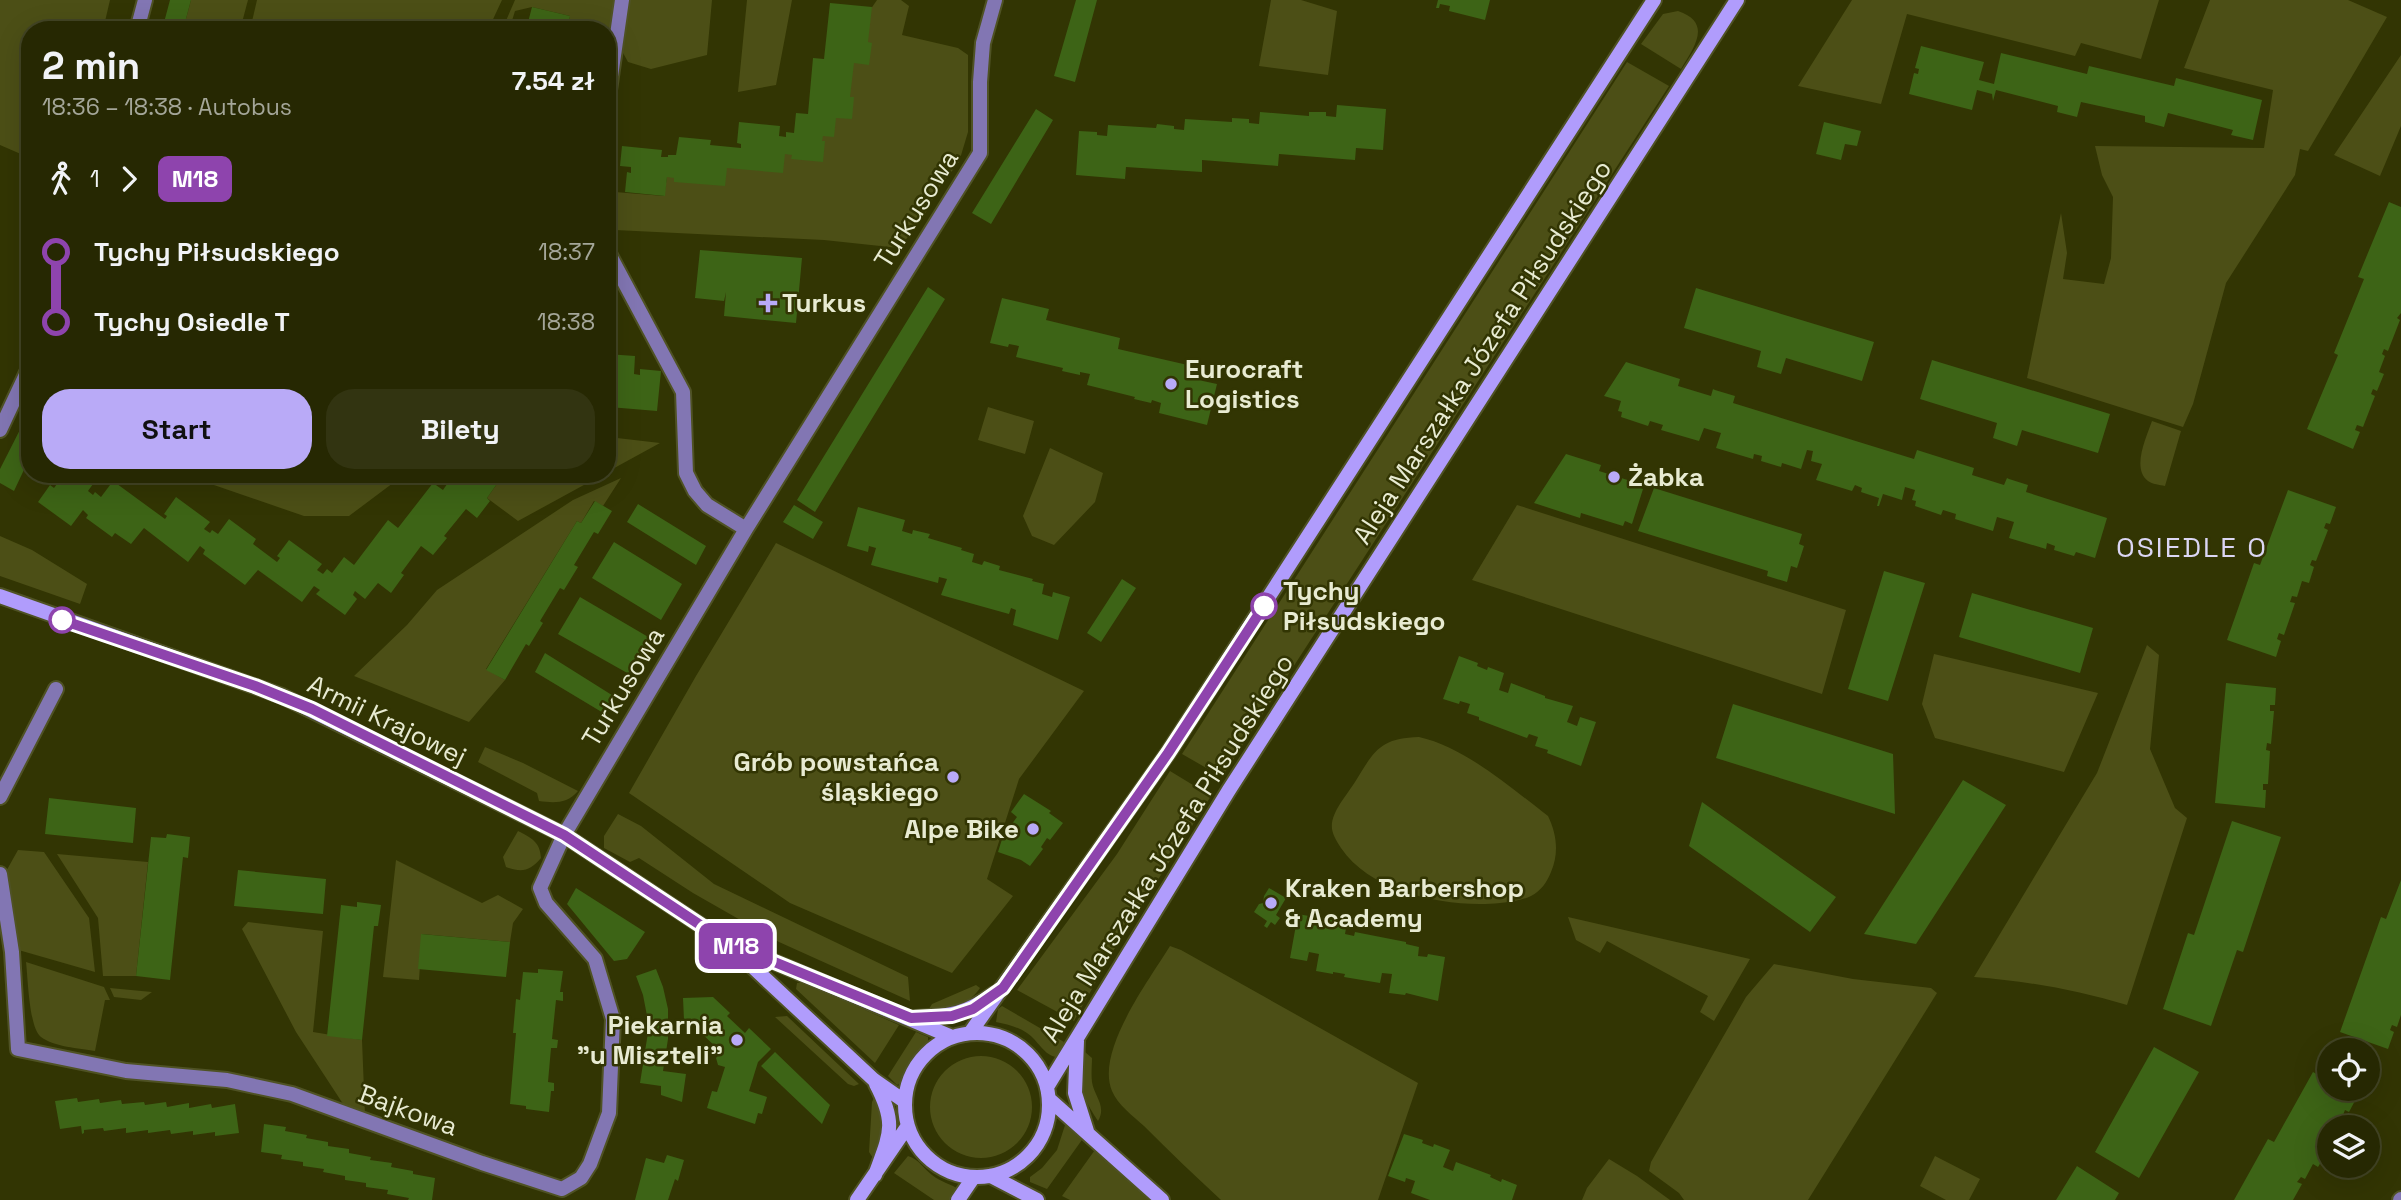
<!DOCTYPE html>
<html lang="pl">
<meta charset="utf-8">
<style>
body{margin:0;font-family:"Space Grotesk",sans-serif;background:#323411;color:#f1f3f6;height:100vh;display:flex;flex-direction:column;font-size:26px;white-space:nowrap}
*{box-sizing:border-box;margin:0}
p{font-size:23px;color:#a4a699}
.icon{flex:none;width:38px;height:38px;fill:none;stroke:currentColor;stroke-width:2;stroke-linecap:round;stroke-linejoin:round}
.map{position:relative;flex:1;overflow:hidden}
.details{position:absolute;left:21px;top:21px;width:595px;height:462px;display:flex;flex-direction:column;background:#262802;border-radius:28px;box-shadow:0 7px 28px #0002,0 0 0 2px #424424}
.details>*{flex:none}
.badge{padding:0 14px;border-radius:10px;font-size:24px;line-height:46px}
.tools{position:absolute;left:2317px;top:1038px;display:grid;gap:14px}
.tools a{display:grid;place-items:center;width:63px;height:63px;border-radius:50%;background:#262802;box-shadow:0 7px 28px #0002,0 0 0 2px #424424;font-size:35px}
.map>.badge{position:absolute;translate:-50% -50%;box-shadow:0 0 0 4px #fff}
.legs{display:flex;align-items:center;gap:10px;height:77px;padding:0 21px;font-size:23px}
.legs p{margin-inline-start:auto}
.head{display:flex;align-items:center;justify-content:space-between;height:119px;padding:0 21px}
h1{font-size:38px;font-weight:600;line-height:52px}
.primary-button{display:flex;gap:14px;margin-top:auto;padding:14px 21px}
.primary-button a{flex:1;height:80px;border-radius:28px;background:#b9aaf7;color:#111;font-size:28px;font-weight:600;line-height:80px;text-align:center}
.primary-button a+a{background:#323411;color:#f1f3f6}
ul{padding:0 21px;list-style:none}
li{display:flex;align-items:center;gap:24px;height:70px;font-size:26px}
li i{display:grid;place-items:center;width:10px;height:100%;margin:0 9px;background:currentColor}
li i::after{content:'';width:18px;height:18px;margin:-9px;border:5px solid;border-radius:50%;background:#262802}
li p{margin-inline-start:auto}
li:first-child i{background:linear-gradient(#0000 50%,currentColor 0)}
li:last-child i{background:linear-gradient(currentColor 50%,#0000 0)}
.map>svg:first-child{display:block}
.green{fill:#4c4f16}
.building{fill:#3d6416}
.lines{fill:none;stroke-linecap:round;stroke-linejoin:round}
.street-casing{stroke:#4f5224;stroke-width:18}
.secondary-casing{stroke:#4f5224;stroke-width:18}
.street{stroke:#8276b3;stroke-width:14}
.secondary{stroke:#b09cfc;stroke-width:14}
.line-1-casing{stroke:#fff;stroke-width:16}
.line-1{stroke:#8e44ad;stroke-width:10}
.poi-dot{fill:#b9aaf7;stroke:#323503;stroke-width:2.5}
.stop-1-dot{fill:#fff;stroke:#8e44ad;stroke-width:3.5}
.labels{text-anchor:middle;stroke-width:5;stroke-linejoin:round;paint-order:stroke}
.street-label{font-size:26px;fill:#e8ebd2;stroke:#323503}
.poi-label{font-size:26px;font-weight:bold;fill:#e8ebd2;stroke:#323503;text-anchor:start}
.stop-label{font-size:26px;font-weight:bold;fill:#e8ebd2;stroke:#323503;text-anchor:start}
.neighbourhood-label{font-size:28px;letter-spacing:2px;fill:#dbd6f4;stroke:#323503}
</style>
<div class="map">
<svg width="2401" height="1200" viewBox="0 0 2401 1200">
<rect width="100%" height="100%" fill="#323503"/>
<!-- green -->
<path class="green" d="M0,0H110L103,30H30V158L0,145Z
M191,0H248L240,30H183Z
M257,0H502L488,30H250Z
M515,0H615L609,44H607V30H567L570,16L532,7L515,11L511,24L505,23Z
M629,0H712L707,55L651,69L628,62L622,51Z
M747,0H792L776,85L738,92Z
M877,0H901L909,6L902,35L958,48L968,55V132L959,162L938,189L923,218L899,248L824,240L615,230L611,220L615,192L664,196L667,177L811,137L833,64Z
M1271,0H1301L1337,11L1328,75L1259,66Z
M1852,0H2159L2141,59L2081,43L2075,56L1907,14L1881,104L1798,86Z
M2210,0H2348L2387,17L2308,151L2300,149L2295,175L2226,283L2193,404L2183,427L2027,378L2061,213L2067,253L2063,279L2104,284L2111,258L2113,197L2102,175L2095,146L2264,148L2273,90L2184,68Z
M1678,11C1713,23 1694,47 1681,69L1641,44L1663,14Z
M2401,55V126L2380,176L2334,155Z
M1627,62L1669,86L1222,777L1182,754Z
M988,407L1034,421L1025,454L978,440Z
M2152,421L2181,431L2165,486C2160,485 2152,484 2148,481C2131,468 2147,436 2152,421Z
M607,435L617,438L660,443L607,472Z
M1050,448L1103,473L1095,502L1054,545L1032,536L1023,516Z
M182,474H405L349,516H304Z
M504,474H604L518,521L487,498Z
M621,478L603,506L594,501L581,523L577,521L486,669L505,680L469,722L354,676L407,625L437,590L573,500Z
M1517,505L1846,610L1822,694L1472,580Z
M0,536L32,550L87,584L80,604L0,576Z
M776,543L1084,691L1019,779L987,879L1013,896L952,973L790,903L629,793L696,676Z
M2147,645L2159,655L2150,749L2175,808L2187,818L2127,1005C2076,990 2027,981 1974,977L2097,773Z
M1934,654L2098,693L2064,772L1935,738L1922,704Z
M1419,737C1465,747 1511,788 1548,816C1557,835 1559,853 1551,872C1547,882 1541,891 1531,896C1523,900 1510,902 1500,903C1449,908 1372,894 1341,848C1338,843 1333,836 1332,829C1330,813 1347,795 1355,782C1374,751 1380,738 1419,737Z
M485,747L523,763L578,791C567,804 554,803 539,801L537,793L478,762Z
M1170,771L1211,796L1116,946L1074,1021L1017,990L1117,854Z
M618,814L641,826L714,884L908,977L910,1001L779,942L693,893L639,858L630,862L604,848V836Z
M518,831C532,838 540,842 541,858C530,871 522,873 506,867L503,857Z
M18,850L44,852L89,918L95,972L15,949L4,875Z
M57,854L148,862L136,976H103L98,918Z
M396,860L482,903L498,895L523,909L513,923L510,942L422,934L419,980L383,977Z
M1568,917L1750,959L1714,1021L1700,1012L1708,996L1607,941L1600,953L1576,940Z
M248,922L323,931L313,1032L362,1040L365,1115L349,1113L296,1032L242,929Z
M1170,946L1181,950L1418,1083L1378,1200H1221C1195,1176 1169,1151 1144,1126C1134,1117 1117,1104 1112,1091C1095,1051 1150,979 1170,946Z
M26,962L104,987L110,1000H105L95,1051C79,1048 54,1047 41,1037C29,1028 28,978 26,962Z
M1774,964L1853,979L1931,988L1937,993L1808,1200H1684L1679,1193L1649,1171L1651,1162L1746,997Z
M802,982L899,1025L875,1063L796,989L797,983Z
M976,985L980,988C970,1003 947,1015 929,1009L932,1004Z
M110,988L152,992L141,1000L114,997Z
M1002,1006L1064,1042L1057,1057C1044,1056 1038,1040 1027,1033C1018,1027 1007,1024 996,1022L998,1009Z
M787,1016L859,1084L854,1086L848,1084L775,1017Z
M916,1032L928,1037V1041L910,1061L901,1083L897,1085L888,1076Z
M1085,1052L1092,1058C1092,1065 1091,1074 1092,1082C1094,1096 1107,1106 1098,1121C1083,1099 1074,1078 1085,1052Z
M930 1107a51 51 0 1 1 102 0a51 51 0 1 1-102 0Z
M874,1098C886,1120 883,1136 873,1158L869,1152L872,1102Z
M1066,1122L1084,1137L1047,1189L1030,1182V1177L1042,1168L1057,1150Z
M1097,1147L1152,1200H1070L1062,1196Z
M908,1156C919,1159 924,1169 932,1175C941,1182 951,1184 960,1190L954,1200H934L894,1173Z
M1935,1156L1980,1179L1969,1200H1946L1920,1186Z
M1609,1159L1637,1176L1670,1200H1582L1587,1188Z"/>
<!-- building -->
<path class="building" d="M170,0H191L183,30H162Z
M1076,0H1097L1075,82L1054,76Z
M1438,0H1490L1485,20L1449,11L1450,6L1440,4L1439,8H1436Z
M830,3L872,7L868,42L872,43L869,65L854,63L850,97H854L852,119L836,118L834,137L823,136L822,141H825L823,162L791,159L792,155L785,154L783,173L727,168L725,186L674,182V178L667,177L665,196L625,192L627,172L631,173V167L620,166L622,146L662,150L661,157H668V155H676L679,137L711,140L710,145L741,148V144L737,143L739,122L780,126L779,136L786,137V132L794,133L796,113L808,114L813,58L824,59Z
M532,7L570,16L567,30H526Z
M1921,46L1984,62L1979,80L1994,84L2001,53L2087,74L2089,66L2174,86L2176,78L2262,100L2253,140L2231,135L2233,130L2168,113L2164,127L2145,122V116L2081,102L2077,117L2057,112L2058,106L1996,90L1993,101L1992,94L1977,90L1972,110L1909,94L1914,73L1918,74L1919,69L1915,68Z
M1337,105L1386,109L1383,150L1356,148L1355,160L1279,154L1278,166L1202,160V172L1126,167L1125,179L1076,175L1079,131L1097,132V135L1107,136L1108,125L1156,128L1157,124L1174,126V129L1184,130L1185,119L1232,122V118L1249,119V123L1259,124L1260,112L1309,116V112H1326V116L1336,117Z
M1036,109L1053,120L991,224L972,213Z
M1824,122L1861,131L1857,146L1845,144L1841,160L1816,154Z
M2389,202L2401,207V313L2397,318L2400,320L2388,351L2384,349L2382,354L2385,356L2379,372L2384,374L2377,391L2373,389L2371,394L2375,396L2363,427L2357,425L2355,430L2360,432L2353,449L2307,429L2338,355L2334,353L2364,279L2358,277Z
M700,250L802,258L796,323L724,316L726,292L724,301L695,298Z
M928,287L945,299L815,512L797,500Z
M1696,288L1874,342L1862,381L1786,358L1781,374L1757,367L1761,351L1684,328Z
M1002,298L1049,309L1046,320L1120,338L1118,349L1192,366L1189,378L1217,384L1207,425L1159,413L1161,403L1152,400L1151,403L1134,399L1135,397L1087,385L1090,374L1080,372V375L1062,371L1063,368L1016,357L1019,346L1009,344L1008,347L990,343Z
M607,354L635,356L634,374L640,375V369L661,371L657,411L609,407L611,389H607Z
M1932,360L2110,414L2098,453L2022,430L2017,446L1993,438L1997,423L1920,399Z
M1626,362L1680,379L1678,386L1711,396L1713,389L1715,390L1735,396L1733,403L1914,459L1917,450L1974,468L1972,475L2004,485L2007,478L2009,479L2028,485L2026,492L2107,518L2095,558L2076,552L2074,556L2054,550L2055,546L2047,543L2046,549L2009,538L2014,522L1997,517L1993,531L1955,519L1956,514L1943,510L1941,515L1915,506L1916,501L1912,500L1915,490L1905,487L1902,500L1883,494L1879,506H1877L1879,498L1861,492L1862,488L1855,485L1852,491L1816,480L1822,464L1811,461L1813,451L1807,450L1801,469L1782,463L1781,467L1761,461L1762,456L1754,454L1753,459L1716,448L1721,433L1704,428L1699,441L1661,430L1663,425L1650,421L1648,426L1621,417L1622,412L1618,411L1621,401L1604,396Z
M30,410V457L14,491L0,483V469Z
M1566,454L1601,465L1599,471L1637,483L1636,486L1643,489L1632,524L1625,521L1623,526L1581,513L1580,518L1534,503Z
M49,474H79L93,484L88,491L93,495L95,492L101,497L113,481L165,519L167,516L164,514L176,497L210,522L204,529L210,533L212,530L218,534L229,519L256,539L253,544L277,562L280,558L277,556L289,540L322,564L317,570L323,574L327,569L332,573L344,557L354,565L388,520L398,528L433,483L443,490L454,474H504L487,498L490,501L477,518L466,509L444,536L447,538L433,555L421,546L401,573L404,575L391,593L378,583L365,599L355,591L353,595L357,599L345,615L316,594L320,590L314,586L302,602L258,570L245,585L203,554L205,550L200,546L188,562L144,528L131,544L115,533L112,537L86,518L88,515L83,510L71,526L38,502L50,485L54,488L57,484L47,477Z
M1654,488L1802,534L1799,544L1804,546L1797,568L1791,566L1787,582L1767,576L1768,571L1638,531Z
M2288,490L2336,507L2330,524L2326,523L2324,528L2328,530L2316,561L2312,560L2310,565L2314,567L2309,583L2302,581L2297,597L2292,596L2290,602L2295,603L2284,635L2279,633L2277,639L2281,641L2276,657L2227,640L2254,563L2260,565Z
M595,501L612,511L598,534L594,532L574,565L578,567L564,590L560,588L540,621L543,623L529,646L526,644L505,680L486,670L577,521L581,523Z
M638,504L706,546L696,565L627,522Z
M794,505L823,522L813,539L783,522Z
M858,507L905,520L902,531L912,534L913,530L930,534L928,538L962,548L961,550L974,554L972,562L982,565L984,561L1000,566L999,570L1033,579L1032,581L1044,584L1042,594L1052,597L1053,592L1070,597L1058,640L1013,625L1016,610L1011,608L1009,614L941,595L947,579L939,577L938,583L871,565L876,548L869,546L868,552L847,546Z
M614,542L682,584L661,620L592,578Z
M1884,571L1925,583L1888,701L1848,689Z
M1122,579L1136,588L1101,642L1087,633Z
M1972,593L2093,628L2080,673L1959,637Z
M580,597L650,638L629,674L558,634Z
M545,653L615,697L605,714L535,672Z
M1459,656L1478,663L1477,666L1487,670L1488,667L1504,673L1499,690L1508,693L1511,683L1545,696V698L1573,706L1567,722L1577,726L1580,717L1596,722L1581,766L1547,753L1548,750L1535,746L1538,737L1529,734L1527,738L1479,720V717L1467,713L1470,704L1460,701L1459,704L1443,699Z
M2226,683L2276,688L2275,705H2270V711H2274L2271,744L2267,743L2266,750L2270,751L2268,784H2263V790H2266L2265,808L2215,803Z
M1733,704L1893,754L1895,814L1716,758Z
M1963,780L2006,805L1916,944L1864,934Z
M1024,794L1051,811L1049,813L1063,823L1050,840L1047,838L1041,847L1043,849L1030,866L1021,860L998,852L1003,836L1017,817L1011,812Z
M49,798L136,808L133,843L45,834Z
M1702,802L1836,897L1810,932L1689,846Z
M2232,821L2281,837L2243,952L2237,950L2211,1026L2163,1009L2188,933L2194,935Z
M167,834L190,837L188,858L183,857L170,980L136,976L151,837L166,838Z
M238,870L326,879L323,914L234,906Z
M2401,880V1015L2397,1027L2392,1025L2390,1030L2394,1032L2388,1049L2340,1032L2381,917L2386,919Z
M576,888L645,932L627,959L614,961L567,904Z
M1269,888L1286,898L1276,915L1280,918L1275,925L1271,922L1267,928L1264,926L1267,921L1254,912L1259,904L1263,903L1264,896Z
M357,902L381,905L378,926H374L362,1040L327,1036L341,905L357,907Z
M1298,914L1347,923L1345,934L1354,936L1355,932L1406,942V944L1419,947L1418,956L1427,957L1428,954L1445,957L1438,1001L1406,993L1405,995L1389,993L1392,974L1382,973L1380,983L1344,977L1345,974L1333,972V974L1316,971L1319,954L1309,952L1307,961L1290,958Z
M421,934L510,942L506,977L418,969Z
M538,969L563,971L560,992H563V1001L556,1000L552,1039L558,1040L557,1048H551L548,1082L554,1083V1091H551L549,1112L526,1109V1106L510,1104L516,1033H513L516,999L520,1000L523,972L538,973Z
M656,969L663,987L668,1009V1039L663,1071L686,1074L682,1102L661,1095V1086L640,1083L649,1026L643,995L636,976Z
M713,997L730,1013L727,1016L745,1033L749,1028L771,1049L758,1062L749,1091L767,1097L762,1114L758,1113L755,1124L707,1108L712,1091L717,1092L725,1067L718,1065L716,1058L721,1052L695,1027L697,1024L694,1020H684L683,998Z
M2154,1047L2199,1072L2139,1178L2095,1152Z
M775,1052L830,1105L822,1124L761,1066Z
M2313,1072L2329,1081V1088H2343L2357,1097L2349,1112L2345,1110L2343,1115L2346,1117L2341,1127H2329V1147L2326,1145L2323,1150L2327,1152L2318,1167L2313,1164L2305,1179L2301,1177L2297,1182L2302,1184L2293,1200H2234L2268,1139L2274,1142Z
M77,1098L78,1102L99,1099L100,1103L121,1100L122,1104L144,1102L145,1105L166,1102L167,1107L189,1103V1108L211,1104L212,1108L235,1104L239,1133L215,1136V1132L193,1135V1131L171,1134L170,1130L148,1133V1130L126,1133V1128L104,1131L103,1128L84,1130V1133L82,1134L81,1126L60,1129L55,1101Z
M264,1124L286,1127L285,1131L307,1135L306,1138L328,1142V1146L349,1149V1153L371,1157L370,1160L392,1163L391,1167L413,1171V1174L435,1178L432,1200H408L409,1198L387,1194L388,1190L366,1187V1183L345,1180V1176L323,1172L324,1169L303,1166V1162L281,1159L282,1155L261,1152Z
M1404,1134L1423,1140L1422,1143L1433,1147L1434,1144L1450,1150L1443,1167L1453,1171L1456,1162L1491,1175L1490,1177L1501,1182L1502,1179L1517,1185L1512,1200H1430L1411,1193L1415,1181L1406,1178L1405,1182L1388,1176Z
M667,1155L684,1160L678,1181L675,1179L668,1200H635L646,1158L664,1163Z
M2077,1166L2119,1193L2115,1200H2056Z"/>
<g class="lines">
<!-- street casing -->
<g class="street-casing">
<path id="street" d="M137,30L145,0
M607,104L622,0
M607,250L683,392L686,473L695,491L707,505L746,529
M0,430L30,366
M0,797L56,689
M0,874L12,952L18,1049L126,1071L227,1080L292,1094L482,1163L562,1189L581,1178L590,1164L609,1113L613,1019L595,959L546,903L540,888L564,835L746,529L980,153V82L983,43L995,0
M2400,1200L2401,1199"/>
</g>
<!-- secondary casing -->
<g class="secondary-casing">
<path id="secondary" d="M0,596L282,696L564,835L726,942L874,1080L904,1101
M734,945L952,1037
M916,1018C950,1016 966,1014 994,994
M905 1105a72 72 0 1 1 144 0a72 72 0 1 1-144 0Z
M970,1033L1168,753L1654,0
M1077,1041L1075,1093L1087,1131
M1047,1087L1229,790L1737,0
M1049,1099L1162,1200
M875,1175C890,1134 897,1124 876,1084
M991,1176L1037,1200
M857,1200L907,1127
M958,1200L973,1178"/>
</g>
<!-- street -->
<use href="#street" class="street"/>
<!-- secondary -->
<use href="#secondary" class="secondary"/>
</g>
<g class="lines">
<!-- line-1 casing -->
<g class="line-1-casing">
<path id="line-1" d="M62,620L255,686L312,709L564,835L726,942L911,1018L952,1016L973,1009L1003,988L1168,753L1264,606"/>
</g>
<!-- line-1 -->
<use href="#line-1" class="line-1"/>
</g>
<!-- markers -->
<g class="poi-dot">
<path d="M764.5 292.5h7v7h7v7h-7v7h-7v-7h-7v-7h7z"/>
<circle cx="1171" cy="384" r="7"/>
<circle cx="1614" cy="477" r="7"/>
<circle cx="953" cy="777" r="7"/>
<circle cx="1033" cy="829" r="7"/>
<circle cx="1271" cy="903" r="7"/>
<circle cx="737" cy="1040" r="7"/>
</g>
<g class="stop-1-dot">
<circle cx="1264" cy="606" r="12"/>
<circle cx="62" cy="620" r="12"/>
</g>
<g class="labels">
<!-- street labels -->
<g class="street-label">
<text transform="translate(916 209) rotate(-58)" y="9">Turkusowa</text>
<text transform="translate(1482 352) rotate(-57)" y="9">Aleja Marszałka Józefa Piłsudskiego</text>
<text transform="translate(623 687) rotate(-59)" y="9">Turkusowa</text>
<text transform="translate(387 720) rotate(26)" y="9">Armii Krajowej</text>
<text transform="translate(1167 848) rotate(-58)" y="9">Aleja Marszałka Józefa Piłsudskiego</text>
<text transform="translate(408 1110) rotate(20)" y="9">Bajkowa</text>
</g>
<!-- poi labels -->
<g class="poi-label">
<text x="782" y="312">Turkus</text>
<text x="1185" y="378">Eurocraft<tspan x="1185" dy="30">Logistics</tspan></text>
<text x="1628" y="486">Żabka</text>
<text x="939" y="771" text-anchor="end">Grób powstańca<tspan x="939" dy="30">śląskiego</tspan></text>
<text x="1019" y="838" text-anchor="end">Alpe Bike</text>
<text x="1285" y="897">Kraken Barbershop<tspan x="1285" dy="30">&amp; Academy</tspan></text>
<text x="723" y="1034" text-anchor="end">Piekarnia<tspan x="723" dy="30">"u Miszteli"</tspan></text>
</g>
<!-- stop labels -->
<g class="stop-label">
<text x="1283" y="600">Tychy<tspan x="1283" dy="30">Piłsudskiego</tspan></text>
</g>
<!-- neighbourhood labels -->
<g class="neighbourhood-label">
<text x="2192" y="557">OSIEDLE O</text>
</g>
</g>
</svg>
<div class="tools">
<a><svg class="icon" aria-label="locate" viewBox="0 0 24 24"><circle cx="12" cy="12" r="6"/><path d="M12 2v4M12 18v4M2 12h4M18 12h4"/></svg></a>
<a><svg class="icon" aria-label="layers" viewBox="0 0 24 24"><path d="M12 4l9 5-9 5-9-5zM3 14l9 5 9-5"/></svg></a>
</div>
<b class="badge" style="left:736px;top:946px;background:#8e44ad;color:#fff">M18</b>
<section class="details">
<div class="head"><div><h1>2 min</h1><p>18:36 – 18:38 · Autobus</p></div><b>7.54 zł</b></div>
<div class="legs"><svg class="icon" aria-label="walk" viewBox="0 0 24 24"><circle cx="13" cy="4" r="2"/><path d="M13 8l-2 6 4 7M11 14l-3 7M7 12l3-4h3l4 4"/></svg>1<svg class="icon" aria-label="forward" viewBox="0 0 24 24"><path d="M9 5l7 7-7 7"/></svg><b class="badge" style="background:#8e44ad;color:#fff">M18</b></div>
<ul>
<li><i style="color:#8e44ad"></i><b>Tychy Piłsudskiego</b><p>18:37</p></li>
<li><i style="color:#8e44ad"></i><b>Tychy Osiedle T</b><p>18:38</p></li>
</ul>
<div class="primary-button"><a>Start</a><a>Bilety</a></div>
</section>
</div>
